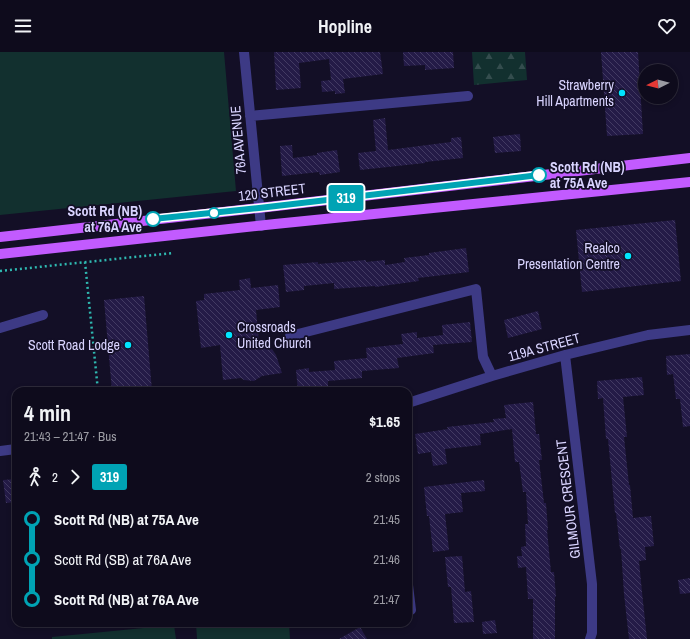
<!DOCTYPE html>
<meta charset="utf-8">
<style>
body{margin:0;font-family:"Archivo Narrow",sans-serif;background:#1c1929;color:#f1f3f6;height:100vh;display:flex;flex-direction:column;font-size:15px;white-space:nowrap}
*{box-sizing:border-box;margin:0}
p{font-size:13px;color:#9b9ba3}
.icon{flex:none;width:22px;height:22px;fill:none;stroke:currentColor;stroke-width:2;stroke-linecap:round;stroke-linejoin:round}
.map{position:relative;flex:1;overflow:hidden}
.side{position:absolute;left:12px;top:335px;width:400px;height:240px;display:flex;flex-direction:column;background:#0e0b1c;border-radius:12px;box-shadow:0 2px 6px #0003,0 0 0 1px #2e2b3b}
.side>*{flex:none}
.badge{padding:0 8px;border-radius:3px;font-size:14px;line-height:26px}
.needle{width:26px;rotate:264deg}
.controls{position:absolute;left:638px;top:12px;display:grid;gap:8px}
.controls a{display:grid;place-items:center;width:40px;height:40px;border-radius:50%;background:#0e0b1c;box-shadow:0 2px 6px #0003,0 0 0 1px #2e2b3b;font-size:20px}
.map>.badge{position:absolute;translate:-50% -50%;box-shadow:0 0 0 2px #fff}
.legs{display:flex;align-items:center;gap:6px;height:44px;padding:0 12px;font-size:13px}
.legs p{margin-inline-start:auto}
.headline{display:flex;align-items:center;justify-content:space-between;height:68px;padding:0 12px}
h1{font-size:22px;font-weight:800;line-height:30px}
ul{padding:0 12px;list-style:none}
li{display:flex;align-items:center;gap:14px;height:40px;font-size:15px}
li i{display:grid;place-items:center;width:6px;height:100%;margin:0 5px;background:currentColor}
li i::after{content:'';width:10px;height:10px;margin:-5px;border:3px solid;border-radius:50%;background:#0e0b1c}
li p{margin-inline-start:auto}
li:first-child i{background:linear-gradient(#0000 50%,currentColor 0)}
li:last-child i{background:linear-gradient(currentColor 50%,#0000 0)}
header{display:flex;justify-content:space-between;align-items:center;height:52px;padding:0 12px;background:#0e0b1c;font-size:18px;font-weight:800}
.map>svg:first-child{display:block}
.green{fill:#12302f}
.forest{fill:url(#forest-firs)}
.building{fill:url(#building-back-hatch)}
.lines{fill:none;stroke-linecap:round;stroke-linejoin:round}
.path{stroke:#2fb8b0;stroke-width:2.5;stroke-dasharray:2 3;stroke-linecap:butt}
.minor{stroke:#3d3a85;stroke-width:10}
.major{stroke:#c25bff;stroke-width:10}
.line-1-casing{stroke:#fff;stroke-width:9}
.line-1{stroke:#00a3b4;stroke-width:6}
.poi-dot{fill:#00e5ff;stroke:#130f26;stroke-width:1.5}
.stop-1-dot{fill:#fff;stroke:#00a3b4;stroke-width:2}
.labels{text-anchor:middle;stroke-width:3.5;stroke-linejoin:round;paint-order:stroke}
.poi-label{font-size:14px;fill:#d9d4ff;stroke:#130f26;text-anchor:end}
.street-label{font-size:14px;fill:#d9d4ff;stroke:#130f26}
.stop-label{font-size:14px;font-weight:bold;fill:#d9d4ff;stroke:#130f26;text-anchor:start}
</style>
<header><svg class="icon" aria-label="menu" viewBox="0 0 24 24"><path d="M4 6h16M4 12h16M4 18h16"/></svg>Hopline<svg class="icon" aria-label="heart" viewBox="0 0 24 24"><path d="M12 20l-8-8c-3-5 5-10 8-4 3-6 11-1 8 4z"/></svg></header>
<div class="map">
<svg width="690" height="587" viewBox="0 0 690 587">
<defs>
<pattern id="forest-firs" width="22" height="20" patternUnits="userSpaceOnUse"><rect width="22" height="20" fill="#12302f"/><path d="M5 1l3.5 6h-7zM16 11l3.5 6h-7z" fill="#344d4e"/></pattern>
<pattern id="building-back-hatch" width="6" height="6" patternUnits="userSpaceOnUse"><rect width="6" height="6" fill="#241b47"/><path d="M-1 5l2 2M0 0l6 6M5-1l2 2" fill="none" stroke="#433b63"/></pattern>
</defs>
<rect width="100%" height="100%" fill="#130f26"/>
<!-- green -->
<path class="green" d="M0,0H224L236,139L0,163Z
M196,571H289L290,587H197Z
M174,573L176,587H52V585Z"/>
<!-- forest -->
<path class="forest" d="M472,0H525L527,28L474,33Z"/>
<!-- building -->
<path class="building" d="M274,0H380L383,22L343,27L345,41L335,42V39L322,40L321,29L331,28L329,7L299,11L301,36L276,38Z
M403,0H453L454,16L425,18V13L404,14Z
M601,0H638L643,82L607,84Z
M385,66L388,98L451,90V86L461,85L463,106L425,110V111L360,118L358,101L376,99L373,68Z
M520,82L521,99L495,101L493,85Z
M292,93L293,106L317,103V101L337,98L340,120L320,123L319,120L282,124L280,94Z
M675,168L681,229L582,240L576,178Z
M466,196L469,220L418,226L419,229L375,235V234L334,237V231L304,234V238L286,240L283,213L318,210V212L366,208V210L385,208V213L405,210L404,206L429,203V201Z
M250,226L251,236L278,233L280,255L256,258L259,291L266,293L272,297L276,303L282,321L262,324L254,329L244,328L241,326L223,328L220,293L201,296L196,249L204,248V242L240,238L239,228Z
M144,244L152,339H112L104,248Z
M538,259L542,277L508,286L504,268Z
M470,270L472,290L433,293L434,301L397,306L399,316L362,319V326L328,329V337L298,339L296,318L309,316V320L335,318L334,309L367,306L366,296L403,292L401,282L417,280V286L443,283L442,273Z
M690,302V374L683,375L680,347H676L673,322L667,323L666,304Z
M642,325L644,343L623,345L627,385H624L629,433H630L633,466L651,464L654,494L645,495L646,508L639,509L642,540L647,587H629L624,542L621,497H620L616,461H615L608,387H606L603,346L598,347L597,329Z
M533,350L536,382H539L542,408H539L544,451H546L548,478H547L551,520H554L556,545H555V587H533V547H528L526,515L518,516L517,504H522L521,495L526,494L525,472H528L526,440H523L519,410H515L512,377L480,382L481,393L445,397L447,412L433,414L431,400L418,402L415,382L448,377L447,375L494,370L493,367L506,366L504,353Z
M16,427V450L6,451L3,428Z
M484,428L485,439L461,441L463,460L445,462L449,498L433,500L429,464H427L424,435Z
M462,504L465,540L471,539L474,570L454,571L451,535H448L445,505Z
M690,526V541L680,542L678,528Z
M495,568L497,581L483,582L482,570Z
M360,575L367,587H339Z"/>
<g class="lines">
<!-- path -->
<path class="path" d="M85,210L98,339
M0,219L173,201"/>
<!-- minor -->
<path class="minor" d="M244,0L261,174
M250,64L468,44
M0,276L43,263
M290,284L476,237L483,305L492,324
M565,303L592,532V581L590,587
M408,351L492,324L565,303L648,283L690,278
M0,399L16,397
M408,533L411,558"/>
<!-- major -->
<path class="major" d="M0,185L259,156L690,106
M0,202L275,172L690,130"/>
</g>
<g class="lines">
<!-- line-1 casing -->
<g class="line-1-casing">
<path id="line-1" d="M153,167L259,156L539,123"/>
</g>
<!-- line-1 -->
<use href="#line-1" class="line-1"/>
</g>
<!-- markers -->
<g class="poi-dot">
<circle cx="622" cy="41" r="4"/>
<circle cx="628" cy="204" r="4"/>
<circle cx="229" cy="283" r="4"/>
<circle cx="128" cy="293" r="4"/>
</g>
<g class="stop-1-dot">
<circle cx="539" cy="123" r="7"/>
<circle cx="214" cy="161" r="5"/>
<circle cx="153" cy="167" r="7"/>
</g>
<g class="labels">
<!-- poi labels -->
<g class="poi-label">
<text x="614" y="38">Strawberry<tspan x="614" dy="16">Hill Apartments</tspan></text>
<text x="620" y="201">Realco<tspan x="620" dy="16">Presentation Centre</tspan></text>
<text x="237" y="280" text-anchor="start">Crossroads<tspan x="237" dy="16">United Church</tspan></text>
<text x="120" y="298">Scott Road Lodge</text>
</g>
<!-- street labels -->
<g class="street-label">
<text transform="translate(238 88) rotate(-95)" y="5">76A AVENUE</text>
<text transform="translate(272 140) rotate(-7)" y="5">120 STREET</text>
<text transform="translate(544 295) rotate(-15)" y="5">119A STREET</text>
<text transform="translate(568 447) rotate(-97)" y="5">GILMOUR CRESCENT</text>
</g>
<!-- stop labels -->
<g class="stop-label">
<text x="550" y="120">Scott Rd (NB)<tspan x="550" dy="16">at 75A Ave</tspan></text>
<text x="142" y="164" text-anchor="end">Scott Rd (NB)<tspan x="142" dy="16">at 76A Ave</tspan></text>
</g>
</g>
</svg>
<div class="controls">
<a><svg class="needle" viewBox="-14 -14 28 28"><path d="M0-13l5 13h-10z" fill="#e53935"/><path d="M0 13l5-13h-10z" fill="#9b9ba3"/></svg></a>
</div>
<b class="badge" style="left:346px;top:146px;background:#00a3b4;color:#fff">319</b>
<section class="side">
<div class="headline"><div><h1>4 min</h1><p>21:43 – 21:47 · Bus</p></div><b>$1.65</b></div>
<div class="legs"><svg class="icon" aria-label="walk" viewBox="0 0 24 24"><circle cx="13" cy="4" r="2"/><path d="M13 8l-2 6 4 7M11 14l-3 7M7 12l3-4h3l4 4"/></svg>2<svg class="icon" aria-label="forward" viewBox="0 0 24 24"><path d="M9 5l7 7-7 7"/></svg><b class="badge" style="background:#00a3b4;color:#fff">319</b><p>2 stops</p></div>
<ul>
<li><i style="color:#00a3b4"></i><b>Scott Rd (NB) at 75A Ave</b><p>21:45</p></li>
<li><i style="color:#00a3b4"></i><span>Scott Rd (SB) at 76A Ave</span><p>21:46</p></li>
<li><i style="color:#00a3b4"></i><b>Scott Rd (NB) at 76A Ave</b><p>21:47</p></li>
</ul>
</section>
</div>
